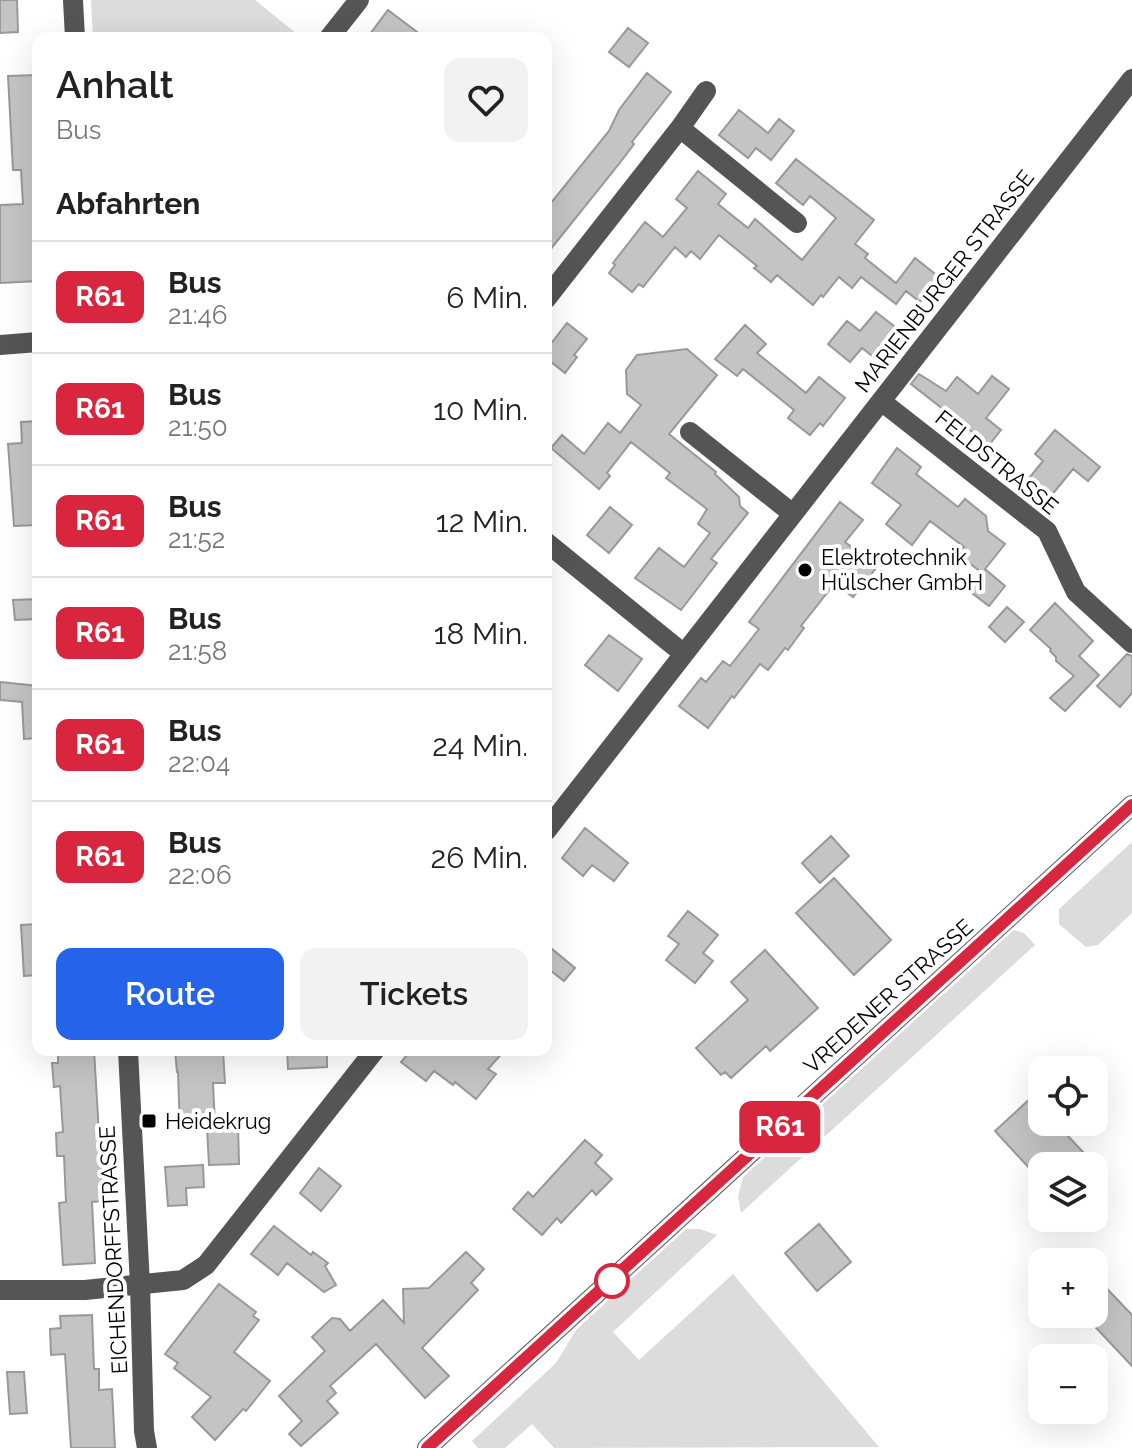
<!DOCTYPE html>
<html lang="de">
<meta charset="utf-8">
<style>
body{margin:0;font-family:Raleway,sans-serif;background:#f2f2f2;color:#222;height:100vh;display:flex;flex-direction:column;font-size:30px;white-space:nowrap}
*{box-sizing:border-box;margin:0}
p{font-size:26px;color:#767676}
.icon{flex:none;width:44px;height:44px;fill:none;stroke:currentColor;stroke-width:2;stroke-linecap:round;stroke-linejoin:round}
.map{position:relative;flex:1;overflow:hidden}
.drawer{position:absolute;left:32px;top:32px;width:520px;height:1024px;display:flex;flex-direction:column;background:#fff;border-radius:16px;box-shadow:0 8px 32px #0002}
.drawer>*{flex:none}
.badge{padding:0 16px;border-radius:12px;font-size:28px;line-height:52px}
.buttons{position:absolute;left:1028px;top:1056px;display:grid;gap:16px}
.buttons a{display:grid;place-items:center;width:80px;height:80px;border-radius:16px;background:#fff;box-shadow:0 8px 32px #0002;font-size:40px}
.map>.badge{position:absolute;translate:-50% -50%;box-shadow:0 0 0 4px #fff}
h2{padding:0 24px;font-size:30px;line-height:72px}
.round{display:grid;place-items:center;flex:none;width:84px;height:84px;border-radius:16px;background:#f2f2f2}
.summary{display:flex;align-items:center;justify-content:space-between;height:136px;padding:0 24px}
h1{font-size:38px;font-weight:600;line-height:60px}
.button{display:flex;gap:16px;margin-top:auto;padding:16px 24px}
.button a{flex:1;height:92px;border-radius:16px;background:#2563eb;color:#fff;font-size:32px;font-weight:600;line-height:92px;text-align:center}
.button a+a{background:#f2f2f2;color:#222}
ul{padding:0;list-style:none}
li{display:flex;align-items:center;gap:24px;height:112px;padding:0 24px;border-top:2px solid #e0e0e0}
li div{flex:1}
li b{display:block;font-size:30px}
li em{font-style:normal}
li .badge{min-width:88px;font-weight:700;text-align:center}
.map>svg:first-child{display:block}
.green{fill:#dcdcdc}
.building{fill:#c4c4c4;stroke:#999;stroke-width:2}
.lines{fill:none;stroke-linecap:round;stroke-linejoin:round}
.minor{stroke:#555;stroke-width:20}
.line-casing{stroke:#fff;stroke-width:18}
.line{stroke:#d7263d;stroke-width:12}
.poi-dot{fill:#000;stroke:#fff;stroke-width:3}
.stop-dot{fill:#fff;stroke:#d7263d;stroke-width:4}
.labels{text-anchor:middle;stroke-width:8;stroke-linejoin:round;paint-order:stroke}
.street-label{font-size:22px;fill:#000;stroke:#fff}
.poi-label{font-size:22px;fill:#000;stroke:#fff;text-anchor:start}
</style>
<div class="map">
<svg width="1132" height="1448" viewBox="0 0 1132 1448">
<rect width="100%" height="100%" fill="#fff"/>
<!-- green -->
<path class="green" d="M91,0H255L302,38H93Z
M1132,842V913L1098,945L1086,947L1059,924V909Z
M1014,930L1024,933L1035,945L741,1213L738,1197L743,1177Z
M686,1229H700L717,1235L613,1332L639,1360L733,1274L879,1447L554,1448L532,1424L505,1448H478L472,1441L556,1363L576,1330Z"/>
<!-- building -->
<path class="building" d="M0,0H17L18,32L0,33Z
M388,10L425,38H367Z
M628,28L648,43L629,67L609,52Z
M647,73L671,92L632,142L634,144L619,164L546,255V209L609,131L619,110Z
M37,75L38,281L0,283V205L23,204L21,170H13L8,76Z
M739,110L768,133L779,119L794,131L771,160L756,148L748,158L719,135Z
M796,159L874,220L855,244L868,254L865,258L896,283L915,258L940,278L920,302L906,291L896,304L861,277L852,288L839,277L823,297L821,295L813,305L777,275L771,282L754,268L757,266L719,235L700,259L691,251L686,257L675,247L643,287L639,284L632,292L609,273L615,265L613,263L645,222L663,237L687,208L676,199L698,171L726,194L718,204L748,228L755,219L802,260L836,218L810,196L803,205L776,183Z
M876,312L899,330L876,359L862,348L850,362L828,344L847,321L860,331Z
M567,323L587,339L574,355L577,357L565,373L546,358V350Z
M745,325L766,344L757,353L806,393L819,377L845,398L823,426L820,423L810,435L788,418L794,410L743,369L737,376L715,359Z
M687,349L717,375L669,434L716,472L715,474L739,497L740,506L748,513L711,559L717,563L681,610L635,578L659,548L684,567L710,533L698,524L707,509L666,478L670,473L631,442L607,473L610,476L599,489L551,448L562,435L584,454L608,423L620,433L641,405L627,394L626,370L637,355Z
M919,374L946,391L957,377L978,394L992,376L1009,389L986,418L1001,430L989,445L911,384Z
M38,421V525L14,526L8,444L22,443L21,422Z
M1055,430L1100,467L1088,481L1073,469L1051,496L1029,478L1043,461L1035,454Z
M897,448L921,467L916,474L958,507L965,499L986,516L988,531L1005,544L985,569L1005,586L989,606L968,590L982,573L958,554L964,547L930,521L912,545L886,524L901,505L872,483Z
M840,502L863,520L845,542L877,567L853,597L835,583L801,626L804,628L788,650L785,648L768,670L760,664L734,698L732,696L708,728L679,706L701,678L706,682L723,661L730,666L759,629L749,622Z
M610,507L632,525L609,553L587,535Z
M38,599V619L15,620L13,600Z
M1055,603L1093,641L1079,656L1099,675L1065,711L1050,698L1074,676L1056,661V657L1050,651L1051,649L1030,630Z
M1007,607L1024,622L1005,642L989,627Z
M609,635L642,659L618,691L585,665Z
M1127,654L1132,656V693L1120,707L1097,686Z
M0,682L38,686V738L24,739L22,702L0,700Z
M585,828L628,863L614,881L592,865L583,876L562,858Z
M831,836L849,856L820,883L802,863Z
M834,878L891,940L854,975L796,913Z
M688,911L718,935L703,953L713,961L695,983L666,960L679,944L668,936Z
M38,924V975L24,976L21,925Z
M546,944L575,968L564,981L546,967Z
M765,950L818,1008L770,1051L766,1046L731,1078L725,1072L721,1075L696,1048L748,1000L731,982Z
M58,1050H94L103,1201L92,1202L95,1263L63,1265L59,1203L66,1202L64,1156H57L56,1133L63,1132L60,1086L54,1087L52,1063H58Z
M175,1050H223L225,1083H213L215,1125L238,1124L239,1164L209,1165L207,1128L180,1130L178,1072H177Z
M287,1050H327V1067L288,1069Z
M411,1050H505L488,1069L496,1074L476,1099L455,1082L453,1085L434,1071L426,1081L401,1062Z
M1032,1097L1042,1107V1122H1055L1096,1166H1042V1182L995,1131Z
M585,1140L602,1155L595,1163L612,1179L596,1195L592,1190L561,1223L557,1218L542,1235L513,1209L528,1192L533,1197Z
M203,1165L204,1187L186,1188L187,1205L168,1206L165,1167Z
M319,1168L341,1186L321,1211L300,1193Z
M819,1224L851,1262L817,1291L785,1253Z
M274,1226L311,1255L313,1252L328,1263L325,1266L336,1285L324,1292L287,1263L278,1275L251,1254Z
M466,1252L484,1269L471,1283L478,1290L422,1348L449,1376L425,1398L376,1344L330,1386L336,1393L327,1401L338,1413L301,1446L289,1434L302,1421L279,1396L325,1351L312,1337L332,1318L340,1319L350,1331L383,1300L404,1323L403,1289L429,1288Z
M1094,1275L1132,1315V1366L1083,1314H1094Z
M219,1284L256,1312L253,1316L259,1320L234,1352L270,1381L246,1411L243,1409L215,1440L192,1417L211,1397L174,1368L178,1363L165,1354Z
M92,1315L94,1369H99V1390L112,1389L115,1448H71L65,1354L51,1355L50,1329L61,1328L60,1316Z
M7,1372H24L27,1413L10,1414Z"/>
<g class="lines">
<!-- minor -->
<path class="minor" d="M73,0L75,38
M329,38L359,0
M680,128L797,223
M546,299L680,128L706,91
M0,345L38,342
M881,401L1047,531L1076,592L1132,643
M690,432L793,514
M546,542L684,654
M546,831L1132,79
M128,1050L140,1285L144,1431L147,1448
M0,1290H85L183,1280L206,1265L375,1050
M427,1448L1132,805"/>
</g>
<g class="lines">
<!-- line casing -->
<g class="line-casing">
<path id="line" d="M427,1448L1132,805"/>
</g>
<!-- line -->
<use href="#line" class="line"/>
</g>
<!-- markers -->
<g class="poi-dot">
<circle cx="805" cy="570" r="8"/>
<rect x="141" y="1113" width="16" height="16" rx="4"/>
</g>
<circle class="stop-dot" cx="612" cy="1281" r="16"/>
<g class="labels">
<!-- street labels -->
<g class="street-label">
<text transform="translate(944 281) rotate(-52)" y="8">MARIENBURGER STRASSE</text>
<text transform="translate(997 462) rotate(39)" y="8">FELDSTRASSE</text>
<text transform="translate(888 996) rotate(-42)" y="8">VREDENER STRASSE</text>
<text transform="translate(113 1250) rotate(-93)" y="8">EICHENDORFFSTRASSE</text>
</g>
<!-- poi labels -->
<g class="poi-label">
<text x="821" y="565">Elektrotechnik<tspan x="821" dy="25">Hülscher GmbH</tspan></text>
<text x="165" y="1129">Heidekrug</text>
</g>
</g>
</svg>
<div class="buttons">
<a><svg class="icon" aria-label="locate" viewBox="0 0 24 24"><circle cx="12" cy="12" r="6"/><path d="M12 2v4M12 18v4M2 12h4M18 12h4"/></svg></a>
<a><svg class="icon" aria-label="layers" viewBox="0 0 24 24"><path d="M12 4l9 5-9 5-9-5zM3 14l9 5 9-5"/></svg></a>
<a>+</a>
<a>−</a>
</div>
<b class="badge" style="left:780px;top:1127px;background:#d7263d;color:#fff">R61</b>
<section class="drawer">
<div class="summary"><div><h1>Anhalt</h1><p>Bus</p></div><a class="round"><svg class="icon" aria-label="heart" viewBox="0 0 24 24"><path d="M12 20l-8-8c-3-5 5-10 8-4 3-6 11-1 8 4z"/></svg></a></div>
<h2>Abfahrten</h2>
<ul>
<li><span class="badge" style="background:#d7263d;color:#fff">R61</span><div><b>Bus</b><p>21:46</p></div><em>6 Min.</em></li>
<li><span class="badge" style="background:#d7263d;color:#fff">R61</span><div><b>Bus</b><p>21:50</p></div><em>10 Min.</em></li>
<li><span class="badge" style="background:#d7263d;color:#fff">R61</span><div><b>Bus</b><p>21:52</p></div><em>12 Min.</em></li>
<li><span class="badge" style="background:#d7263d;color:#fff">R61</span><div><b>Bus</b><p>21:58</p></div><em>18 Min.</em></li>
<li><span class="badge" style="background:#d7263d;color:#fff">R61</span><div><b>Bus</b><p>22:04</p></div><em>24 Min.</em></li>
<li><span class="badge" style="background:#d7263d;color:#fff">R61</span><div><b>Bus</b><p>22:06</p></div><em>26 Min.</em></li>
</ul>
<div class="button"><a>Route</a><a>Tickets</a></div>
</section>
</div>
